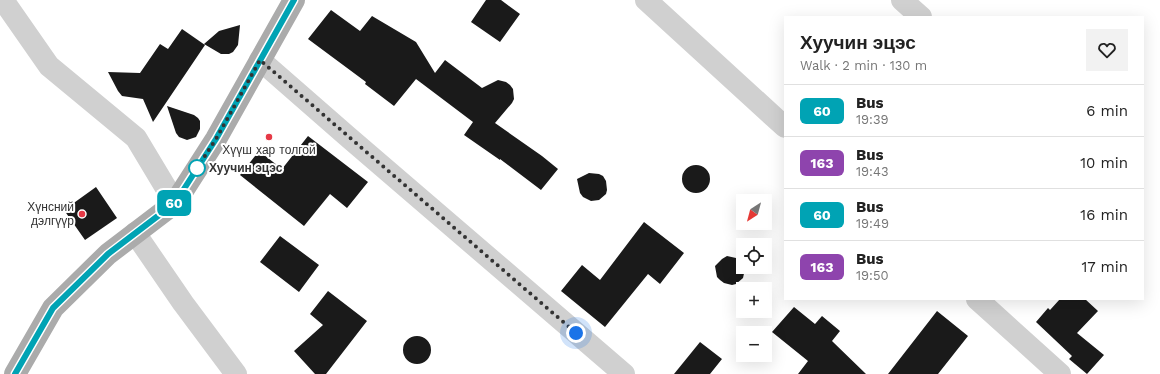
<!DOCTYPE html>
<meta charset="utf-8">
<style>
body{margin:0;font-family:"Work Sans",sans-serif;background:#f2f2f2;color:#222;height:100vh;display:flex;flex-direction:column;font-size:15px;white-space:nowrap}
*{box-sizing:border-box;margin:0}
p{font-size:13px;color:#767676}
.icon{flex:none;width:22px;height:22px;fill:none;stroke:currentColor;stroke-width:2;stroke-linecap:round;stroke-linejoin:round}
.map{position:relative;flex:1;overflow:hidden}
.panel{position:absolute;left:784px;top:16px;width:360px;height:284px;display:flex;flex-direction:column;background:#fff;border-radius:0px;box-shadow:0 4px 16px #0002}
.panel>*{flex:none}
.badge{padding:0 8px;border-radius:6px;font-size:14px;line-height:26px}
.needle{width:26px;rotate:216deg}
.buttons{position:absolute;left:736px;top:194px;display:grid;gap:8px}
.buttons a{display:grid;place-items:center;width:36px;height:36px;border-radius:0px;background:#fff;box-shadow:0 4px 16px #0002;font-size:20px}
.you{position:absolute;width:20px;height:20px;margin:-10px;border:3px solid #fff;border-radius:50%;background:#1a73e8;box-shadow:0 0 0 6px #1a73e833}
.map>.badge{position:absolute;translate:-50% -50%;box-shadow:0 0 0 2px #fff}
.round{display:grid;place-items:center;flex:none;width:42px;height:42px;border-radius:0px;background:#f2f2f2}
.head{display:flex;align-items:center;justify-content:space-between;height:68px;padding:0 16px}
h1{font-size:19px;font-weight:800;line-height:30px}
ul{padding:0;list-style:none}
li{display:flex;align-items:center;gap:12px;height:52px;padding:0 16px;border-top:1px solid #e0e0e0}
li div{flex:1}
li b{display:block;font-size:15px}
li em{font-style:normal}
li .badge{min-width:44px;font-weight:700;text-align:center}
.map>svg:first-child{display:block}
.building{fill:#1a1a1a}
.lines{fill:none;stroke-linecap:round;stroke-linejoin:round}
.minor{stroke:#d0d0d0;stroke-width:22}
.major{stroke:#ababab;stroke-width:22}
.line-casing{stroke:#fff;stroke-width:9}
.line{stroke:#00a3b4;stroke-width:6}
.walk{stroke:#333;stroke-width:4;stroke-dasharray:0 7.2}
.poi-dot{fill:#e63946;stroke:#fff;stroke-width:1.5}
.stop-dot{fill:#fff;stroke:#00a3b4;stroke-width:2}
.labels{text-anchor:middle;stroke-width:4;stroke-linejoin:round;paint-order:stroke}
.poi-label{font-size:12px;fill:#333;stroke:#fff}
.stop-label{font-size:12px;font-weight:bold;fill:#333;stroke:#fff;text-anchor:start}
</style>
<div class="map">
<svg width="1160" height="374" viewBox="0 0 1160 374">
<rect width="100%" height="100%" fill="#fff"/>
<!-- building -->
<path class="building" d="M486,0H501L520,14L500,42L471,22Z
M331,10L360,31L372,16L416,42L435,73L445,60L482,88L498,80L506,82L510,85L513,89L514,99L512,103L495,123L542,156L558,169L541,190L500,159V160L464,135L473,122L416,79L394,106L365,84L366,82L308,39Z
M240,25L238,45L233,52L229,54H221L204,44L219,31Z
M182,29L205,45L153,122L143,99L122,96L118,91L108,72L140,73L160,44L168,49Z
M167,106L194,115L198,118L200,121V129L196,137L187,140L179,137L176,133Z
M308,136L368,182L347,208L330,194L304,226L240,175L259,151L282,169Z
M682 179a14 14 0 1 1 28 0a14 14 0 1 1-28 0Z
M589,173L599,174L603,176L606,181L607,190L606,194L599,200L591,201L583,197L580,193L577,179Z
M96,187L117,218L85,240L64,210Z
M644,222L684,253L660,284L648,274L605,327L561,291L582,265L600,280Z
M280,236L319,265L299,292L260,262Z
M727,256L736,258L740,260L745,269L743,278L736,284L732,285L724,283L720,280L717,277L715,266L722,259Z
M328,291L367,321L326,374H315L294,351L323,325L310,314Z
M1060,299H1085L1098,311L1077,333L1104,355L1087,374L1069,359L1072,356L1036,322L1048,308L1050,310Z
M794,307L815,324L822,316L840,331L832,341L866,374H798L808,361L772,332Z
M937,311L968,336L938,374H888Z
M403 350a14 14 0 1 1 28 0a14 14 0 1 1-28 0Z
M700,342L722,359L710,374H674Z"/>
<g class="lines">
<!-- minor -->
<path class="minor" d="M3,0L49,66L136,138L175,203
M646,0L785,127
M902,0L921,17
M260,60L347,136L624,374
M135,233L183,303L236,374
M977,299L1060,374"/>
<!-- major -->
<path class="major" d="M15,374L53,308L108,254L175,203L216,139L294,0"/>
</g>
<g class="lines">
<!-- line casing -->
<g class="line-casing">
<path id="line" d="M15,374L53,308L108,254L175,203L216,139L294,0"/>
</g>
<!-- line -->
<use href="#line" class="line"/>
<!-- walk -->
<path class="walk" d="M197,168L216,139L260,60L576,333"/>
</g>
<!-- markers -->
<g class="poi-dot">
<circle cx="269" cy="137" r="4"/>
<circle cx="82" cy="214" r="4"/>
</g>
<circle class="stop-dot" cx="197" cy="168" r="8"/>
<g class="labels">
<!-- poi labels -->
<g class="poi-label">
<text x="269" y="154">Хүүш хар толгой</text>
<text x="74" y="211" text-anchor="end">Хүнсний<tspan x="74" dy="14">дэлгүүр</tspan></text>
</g>
<!-- stop labels -->
<g class="stop-label">
<text x="209" y="172">Хуучин эцэс</text>
</g>
</g>
</svg>
<div class="buttons">
<a><svg class="needle" viewBox="-14 -14 28 28"><path d="M0-13l5 13h-10z" fill="#e53935"/><path d="M0 13l5-13h-10z" fill="#767676"/></svg></a>
<a><svg class="icon" aria-label="locate" viewBox="0 0 24 24"><circle cx="12" cy="12" r="6"/><path d="M12 2v4M12 18v4M2 12h4M18 12h4"/></svg></a>
<a>+</a>
<a>−</a>
</div>
<div class="you" style="left:576px;top:333px"></div>
<b class="badge" style="left:174px;top:203px;background:#00a3b4;color:#fff">60</b>
<section class="panel">
<div class="head"><div><h1>Хуучин эцэс</h1><p>Walk · 2 min · 130 m</p></div><a class="round"><svg class="icon" aria-label="heart" viewBox="0 0 24 24"><path d="M12 20l-8-8c-3-5 5-10 8-4 3-6 11-1 8 4z"/></svg></a></div>
<ul>
<li><span class="badge" style="background:#00a3b4;color:#fff">60</span><div><b>Bus</b><p>19:39</p></div><em>6 min</em></li>
<li><span class="badge" style="background:#8e44ad;color:#fff">163</span><div><b>Bus</b><p>19:43</p></div><em>10 min</em></li>
<li><span class="badge" style="background:#00a3b4;color:#fff">60</span><div><b>Bus</b><p>19:49</p></div><em>16 min</em></li>
<li><span class="badge" style="background:#8e44ad;color:#fff">163</span><div><b>Bus</b><p>19:50</p></div><em>17 min</em></li>
</ul>
</section>
</div>
